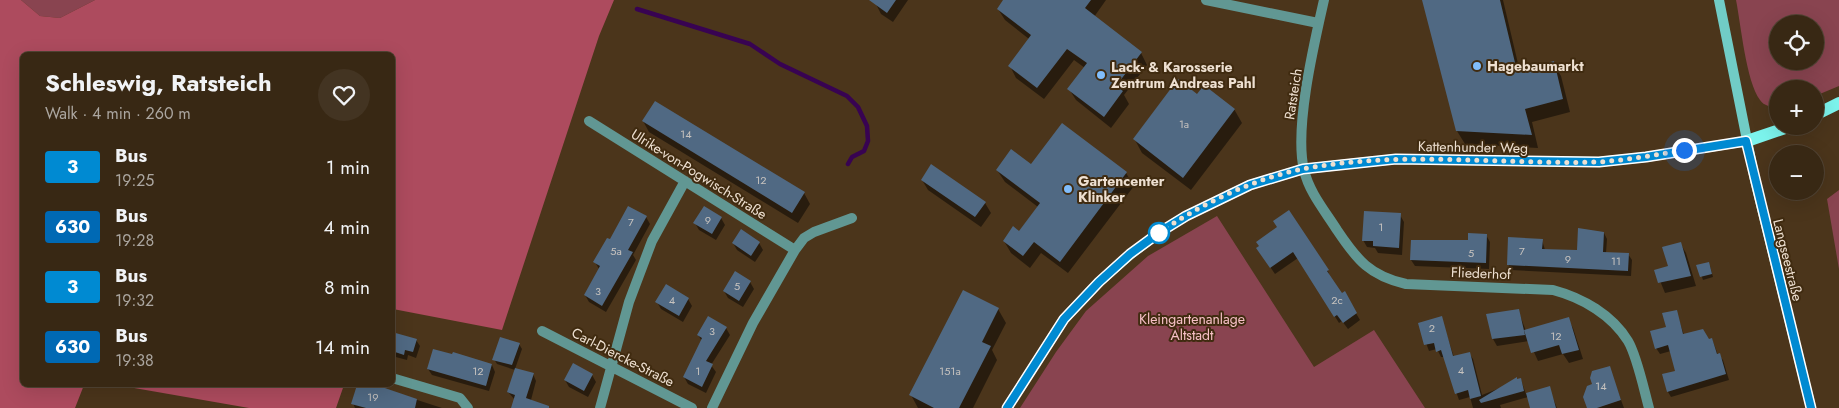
<!DOCTYPE html>
<meta charset="utf-8">
<style>
body{margin:0;font-family:Jost,sans-serif;background:#433422;color:#f1f3f6;height:100vh;display:flex;flex-direction:column;font-size:19px;white-space:nowrap}
*{box-sizing:border-box;margin:0}
p{font-size:16px;color:#aba6a0}
.icon{flex:none;width:28px;height:28px;fill:none;stroke:currentColor;stroke-width:2;stroke-linecap:round;stroke-linejoin:round}
.map{position:relative;flex:1;overflow:hidden}
.panel{position:absolute;left:20px;top:52px;width:375px;height:335px;display:flex;flex-direction:column;background:#382814;border-radius:8px;box-shadow:0 5px 20px #0002,0 0 0 1px #524434}
.panel>*{flex:none}
.badge{padding:0 10px;border-radius:4px;font-size:18px;line-height:32px}
.buttons{position:absolute;left:1769px;top:15px;display:grid;gap:10px}
.buttons a{display:grid;place-items:center;width:55px;height:55px;border-radius:50%;background:#382814;box-shadow:0 5px 20px #0002,0 0 0 1px #524434;font-size:25px}
.you{position:absolute;width:25px;height:25px;margin:-12px;border:4px solid #fff;border-radius:50%;background:#1a73e8;box-shadow:0 0 0 8px #1a73e833}
.map>.badge{position:absolute;translate:-50% -50%;box-shadow:0 0 0 2px #fff}
.round{display:grid;place-items:center;flex:none;width:52px;height:52px;border-radius:26px;background:#433422}
.head{display:flex;align-items:center;justify-content:space-between;height:85px;padding:0 25px}
h1{font-size:24px;font-weight:700;line-height:38px}
ul{padding:0;list-style:none}
li{display:flex;align-items:center;gap:15px;height:60px;padding:0 25px}
li div{flex:1}
li b{display:block;font-size:19px}
li em{font-style:normal}
li .badge{min-width:55px;font-weight:700;text-align:center}
.map>svg:first-child{display:block}
.green{fill:#894450;fill-rule:evenodd}
.forest{fill:#ad4b5e}
.shadow{fill:#0007}
.lines{fill:none;stroke-linecap:round;stroke-linejoin:round}
.stream{stroke:#380352;stroke-width:4.5}
.building{fill:#506983}
.street{stroke:#619793;stroke-width:10}
.secondary{stroke:#71ccc6;stroke-width:10}
.primary{stroke:#7cf4ed;stroke-width:12}
.line-casing{stroke:#fff;stroke-width:11}
.line{stroke:#008ad2;stroke-width:8}
.walk{stroke:#eee0d1;stroke-width:5;stroke-dasharray:0 9}
.poi-dot{fill:#81bdfa;stroke:#402b10;stroke-width:2}
.stop-dot{fill:#fff;stroke:#008ad2;stroke-width:2.5}
.labels{text-anchor:middle;stroke-width:4;stroke-linejoin:round;paint-order:stroke}
.number-label{font-size:11px;fill:#c6c2be}
.poi-label{font-size:14px;font-weight:bold;fill:#eee0d1;stroke:#402b10;text-anchor:start}
.street-label{font-size:14px;fill:#eee0d1;stroke:#402b10}
.park-label{font-size:14px;fill:#f7c0c7;stroke:#402b10}
</style>
<div class="map">
<svg width="1839" height="408" viewBox="0 0 1839 408">
<rect width="100%" height="100%" fill="#4b351b"/>
<!-- green -->
<path class="green" d="M21,0H95L60,18L40,16Z
M1736,0H1839V86L1815,96V89H1778L1777,107C1771,107 1764,106 1760,100C1746,81 1741,25 1736,0ZM1778,24H1815V61H1778Z
M1839,190V269L1827,199Z
M1217,216L1314,367L1374,330L1425,408H1020L1056,352L1086,311L1148,256Z"/>
<!-- forest -->
<path class="forest" d="M0,0H21L40,16L60,18L95,0H614L599,36L502,330L393,309L392,55H22V385H84L75,408H0Z
M117,385H344L336,408H249Z"/>
<!-- shadow -->
<path class="shadow" d="M878,0H908L893,22L881,14L876,4Z
M1004,0H1106L1094,17L1141,53L1147,65L1124,95L1129,104L1111,128L1076,100L1069,89L1085,68L1074,60L1044,99L1016,78L1010,66L1029,39L1005,20L998,9Z
M1423,0H1503L1520,72L1553,63L1561,76L1570,112L1532,122L1538,148L1465,144L1457,131Z
M1198,96L1234,109L1242,123L1191,190L1142,153L1135,140Z
M643,121L804,193L810,204L798,223L649,132Z
M1062,125L1126,173L1134,186L1068,273L1041,253L1030,268L1011,253L1004,241L1019,232L1038,207L1005,182L997,170L1031,166Z
M922,180L985,203L991,213L981,227L928,190Z
M1400,215L1404,222L1402,255L1378,253L1375,248L1367,247L1363,240Z
M646,217L650,224L633,255L636,260L606,312L589,302L585,295L599,269L595,262Z
M721,218L725,225L716,240L699,230L695,223Z
M1278,228L1328,271L1330,278L1341,295L1344,293L1360,320L1348,329L1342,321L1339,323L1298,258L1275,274L1262,255Z
M1604,233L1607,239L1606,253L1628,254L1632,260L1631,276L1511,270L1508,264L1542,240L1545,250L1578,251Z
M1486,235L1490,242L1489,269L1415,266L1411,260Z
M733,243H759L763,250L755,262L737,250Z
M1680,243L1686,253L1696,286L1665,293L1656,271L1669,267Z
M1698,265L1710,266L1713,277L1703,280Z
M750,282L754,289L743,307L728,298L724,291Z
M688,299L692,306L683,322L661,309L657,302Z
M998,309L1006,323L992,350L997,360L973,408H918L911,395Z
M1518,310L1526,331L1568,319L1573,328L1583,359L1569,363L1563,354L1538,361L1529,341L1497,346L1493,339Z
M1676,311L1684,335L1708,340L1712,339L1718,355L1723,360L1729,380L1671,397L1668,392L1676,372L1671,351L1660,354L1656,348Z
M1441,318L1454,357L1469,353L1473,359L1482,395L1521,380L1526,394L1549,388L1557,408H1532L1528,397L1500,405L1501,408H1473L1470,397L1459,400L1444,357H1441L1437,349L1429,351L1419,324Z
M726,328L730,335L711,365L716,372L706,393L688,384L684,377L702,341L698,335Z
M392,333L416,340L420,346L416,358L408,355L407,360L392,356Z
M519,344L522,349L515,369L533,374L536,381L531,400L534,408H513L515,400L508,392L515,370L497,364L494,359Z
M454,354L492,365L495,372L489,391L432,375L428,369Z
M1609,368L1624,408H1588L1594,385Z
M592,375L596,382L588,397L569,387L565,380Z
M358,385H371L442,408H355L353,403Z"/>
<g class="lines">
<!-- stream -->
<path class="stream" d="M637,9L750,44L780,64L847,96L858,107L867,126L868,141L864,151L852,157L848,164"/>
</g>
<!-- building -->
<path class="building" d="M869,0H896L887,13Z
M1003,0H1091L1085,8L1142,52L1116,86L1123,91L1104,117L1067,89L1087,63L1067,49L1037,88L1008,66L1031,35L997,9Z
M1422,0H1500L1517,71L1554,61L1563,99L1525,109L1532,135L1456,131Z
M1178,79L1197,94L1204,85L1235,109L1183,178L1133,139Z
M655,101L805,192L792,213L642,121Z
M1062,123L1127,172L1060,262L1034,242L1023,256L1003,241L1013,226L1019,231L1040,203L996,170L1011,149L1031,164Z
M931,164L986,202L975,217L921,180Z
M628,206L647,216L628,250L633,252L602,306L584,295L600,266L593,262L607,238L610,239Z
M704,206L722,217L712,234L693,223Z
M1289,210L1329,270L1327,271L1342,293L1345,291L1357,313L1343,323L1337,315L1334,317L1293,252L1270,268L1256,248L1259,246L1256,242L1277,227L1273,221Z
M1364,211L1401,213L1399,248L1373,246V241H1362Z
M1578,228L1604,232L1603,252L1629,253L1628,271L1507,265L1508,237L1543,239L1542,249L1577,250Z
M741,229L760,242L751,256L732,243Z
M1468,233L1487,234L1486,263L1410,260L1411,240H1468Z
M1681,242L1691,276L1658,283L1654,270L1668,266L1662,247Z
M1709,262L1712,274L1700,277L1696,265Z
M735,271L751,281L739,301L723,291Z
M666,284L689,298L679,316L655,302Z
M963,290L999,308L982,342L991,346L959,408H934L909,395Z
M1519,309L1525,335L1492,339L1486,314Z
M1677,310L1683,334L1703,329L1709,339L1712,338L1717,354L1720,353L1726,374L1667,392L1662,374L1675,371L1668,345L1655,349L1650,331L1666,327L1662,313Z
M708,316L727,327L706,361L713,364L702,387L683,377L702,338L697,335Z
M1442,316L1453,356L1470,352L1481,396L1470,399L1468,390L1455,394L1441,350L1436,352L1434,343L1424,345L1418,323Z
M1569,317L1579,350L1562,354L1559,345L1531,353L1524,330Z
M392,332L417,339L413,352L405,350L404,355L392,351Z
M500,337L520,343L512,365L492,360Z
M433,349L452,354L453,352L492,364L486,386L427,369Z
M573,363L593,374L584,391L564,380Z
M1610,366L1621,400L1597,408H1587L1583,397L1587,386L1592,384L1590,378L1592,371Z
M515,368L534,373L526,398L549,406V408H511L515,395L507,392Z
M1517,377V379L1521,378L1524,391L1481,403L1479,400Z
M357,385H376L417,399L415,408H366L351,404Z
M1550,386L1556,408H1530L1526,393Z"/>
<g class="lines">
<!-- street -->
<path class="street" d="M1206,0L1318,23
M1324,0C1314,44 1294,128 1304,170C1309,192 1325,211 1337,230C1357,260 1370,276 1406,284L1553,290C1583,298 1612,315 1628,341C1637,356 1644,390 1649,408
M589,121L795,250
M542,331L692,408
M392,378L460,398L468,408
M600,408L629,302L652,241L685,181
M712,408L753,323L795,250L804,238L814,232L852,218"/>
<!-- secondary -->
<path class="secondary" d="M1719,0L1755,180L1811,408
M1007,408L1064,319L1099,282L1131,254L1160,232L1186,216L1250,185L1303,169L1396,159L1599,162L1646,157L1747,141"/>
<!-- primary -->
<path class="primary" d="M1815,115L1839,103
M1747,141L1791,126"/>
</g>
<g class="lines">
<!-- line casing -->
<g class="line-casing">
<path id="line" d="M1007,408L1064,319L1099,282L1130,254L1160,232L1186,216L1250,185L1303,169L1396,159L1599,162L1646,157L1746,141L1811,408"/>
</g>
<!-- line -->
<use href="#line" class="line"/>
<!-- walk -->
<path class="walk" d="M1159,233C1199,205 1255,178 1303,169C1400,150 1500,165 1598,162C1627,160 1656,155 1684,150"/>
</g>
<!-- markers -->
<g class="poi-dot">
<circle cx="1477" cy="66" r="5"/>
<circle cx="1101" cy="75" r="5"/>
<circle cx="1068" cy="189" r="5"/>
</g>
<circle class="stop-dot" cx="1159" cy="233" r="10"/>
<g class="labels">
<!-- number labels -->
<g class="number-label">
<text x="1184" y="128">1a</text>
<text x="686" y="138">14</text>
<text x="761" y="184">12</text>
<text x="708" y="224">9</text>
<text x="631" y="226">7</text>
<text x="1381" y="231">1</text>
<text x="616" y="255">5a</text>
<text x="1522" y="255">7</text>
<text x="1471" y="257">5</text>
<text x="1568" y="263">9</text>
<text x="1616" y="265">11</text>
<text x="737" y="290">5</text>
<text x="598" y="295">3</text>
<text x="672" y="304">4</text>
<text x="1337" y="304">2c</text>
<text x="1432" y="332">2</text>
<text x="712" y="335">3</text>
<text x="1556" y="340">12</text>
<text x="1461" y="374">4</text>
<text x="478" y="375">12</text>
<text x="698" y="375">1</text>
<text x="950" y="375">151a</text>
<text x="1601" y="390">14</text>
<text x="373" y="401">19</text>
</g>
<!-- poi labels -->
<g class="poi-label">
<text x="1487" y="71">Hagebaumarkt</text>
<text x="1111" y="72">Lack- &amp; Karosserie<tspan x="1111" dy="16">Zentrum Andreas Pahl</tspan></text>
<text x="1078" y="186">Gartencenter<tspan x="1078" dy="16">Klinker</tspan></text>
</g>
<!-- street labels -->
<g class="street-label">
<text transform="translate(1293 94) rotate(-81)" y="5">Ratsteich</text>
<text transform="translate(1473 147) rotate(1)" y="5">Kattenhunder Weg</text>
<text transform="translate(699 174) rotate(32)" y="5">Ulrike-von-Pogwisch-Straße</text>
<text transform="translate(1788 260) rotate(76)" y="5">Langseestraße</text>
<text transform="translate(1481 273) rotate(2)" y="5">Fliederhof</text>
<text transform="translate(623 357) rotate(27)" y="5">Carl-Diercke-Straße</text>
</g>
<!-- park labels -->
<g class="park-label">
<text x="1192" y="324">Kleingartenanlage<tspan x="1192" dy="16">Altstadt</tspan></text>
</g>
</g>
</svg>
<div class="buttons">
<a><svg class="icon" aria-label="locate" viewBox="0 0 24 24"><circle cx="12" cy="12" r="6"/><path d="M12 2v4M12 18v4M2 12h4M18 12h4"/></svg></a>
<a>+</a>
<a>−</a>
</div>
<div class="you" style="left:1684px;top:150px"></div>
<section class="panel">
<div class="head"><div><h1>Schleswig, Ratsteich</h1><p>Walk · 4 min · 260 m</p></div><a class="round"><svg class="icon" aria-label="heart" viewBox="0 0 24 24"><path d="M12 20l-8-8c-3-5 5-10 8-4 3-6 11-1 8 4z"/></svg></a></div>
<ul>
<li><span class="badge" style="background:#008ad2;color:#fff">3</span><div><b>Bus</b><p>19:25</p></div><em>1 min</em></li>
<li><span class="badge" style="background:#0069b4;color:#fff">630</span><div><b>Bus</b><p>19:28</p></div><em>4 min</em></li>
<li><span class="badge" style="background:#008ad2;color:#fff">3</span><div><b>Bus</b><p>19:32</p></div><em>8 min</em></li>
<li><span class="badge" style="background:#0069b4;color:#fff">630</span><div><b>Bus</b><p>19:38</p></div><em>14 min</em></li>
</ul>
</section>
</div>
